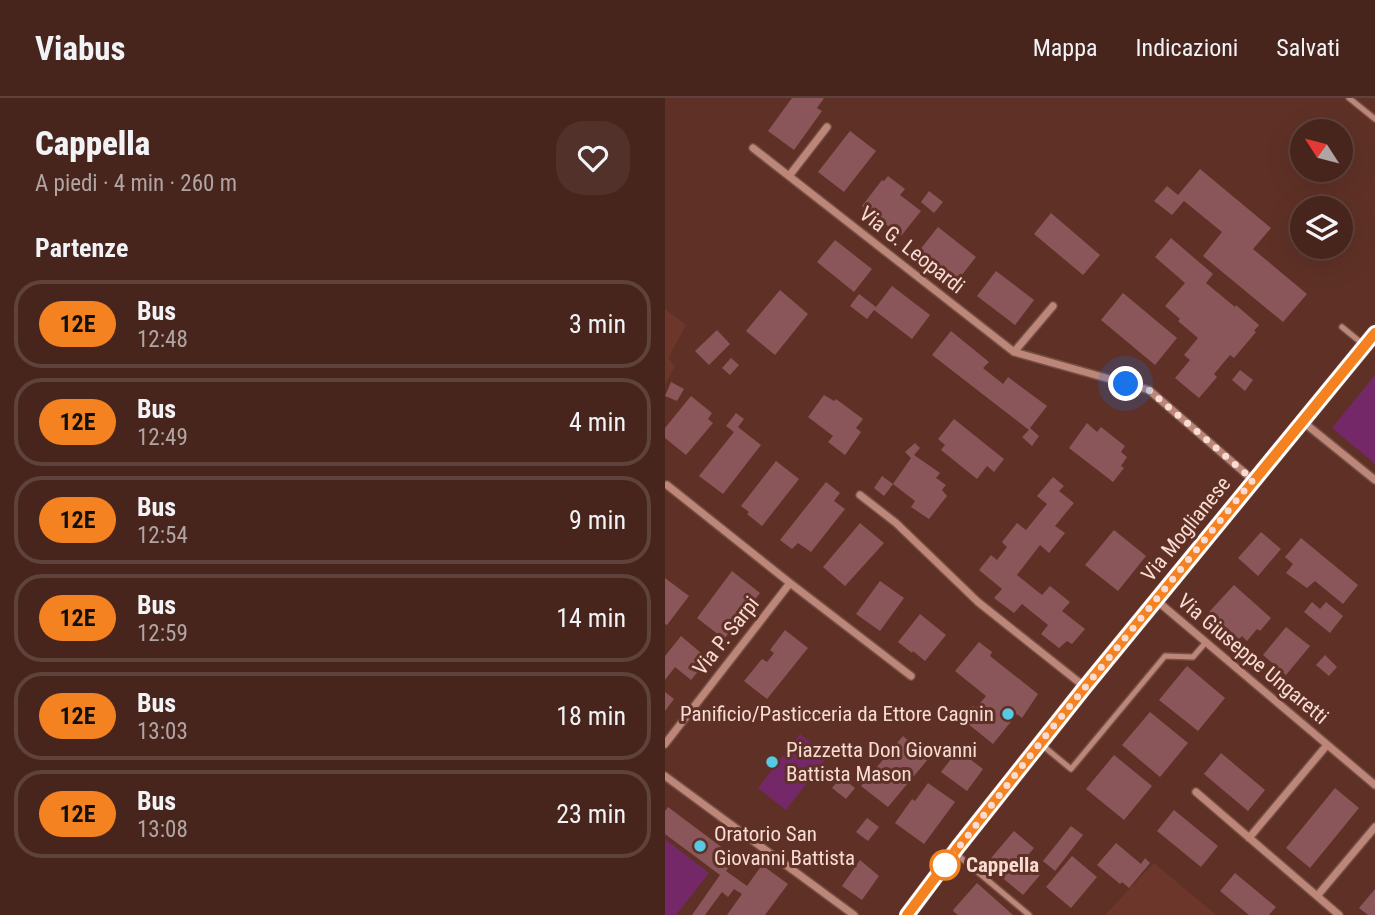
<!DOCTYPE html>
<html lang="it">
<meta charset="utf-8">
<style>
body{margin:0;font-family:"Roboto Condensed",sans-serif;background:#513129;color:#f1f3f6;height:100vh;display:flex;flex-direction:column;font-size:26px;white-space:nowrap}
*{box-sizing:border-box;margin:0}
p{font-size:23px;color:#b0a5a3}
.icon{flex:none;width:38px;height:38px;fill:none;stroke:currentColor;stroke-width:2;stroke-linecap:round;stroke-linejoin:round}
.map{position:relative;flex:1;overflow:hidden}
.panel{display:flex;flex-direction:column;background:#47251c;width:665px}
.panel>*{flex:none}
.badge{padding:0 14px;border-radius:23px;font-size:24px;line-height:46px}
.needle{width:46px;rotate:306deg}
.tools{position:absolute;left:625px;top:21px;display:grid;gap:14px}
.tools a{display:grid;place-items:center;width:63px;height:63px;border-radius:50%;background:#47251c;box-shadow:0 7px 28px #0002,0 0 0 2px #5f423b;font-size:35px}
.you{position:absolute;width:35px;height:35px;margin:-18px;border:5px solid #fff;border-radius:50%;background:#1a73e8;box-shadow:0 0 0 10px #1a73e833}
.map>.badge{position:absolute;translate:-50% -50%;box-shadow:0 0 0 4px #fff}
h2{padding:0 35px;font-size:26px;line-height:63px}
.round{display:grid;place-items:center;flex:none;width:74px;height:74px;border-radius:28px;background:#513129}
.head{display:flex;align-items:center;justify-content:space-between;height:119px;padding:0 35px}
h1{font-size:33px;font-weight:800;line-height:52px}
ul{padding:0;list-style:none}
li{display:flex;align-items:center;gap:21px;height:88px;margin:0 14px 10px;padding:0 21px;border:4px solid #5f423b;border-radius:28px}
li div{flex:1}
li b{display:block;font-size:26px}
li em{font-style:normal}
li .badge{min-width:77px;font-weight:700;text-align:center}
header{display:flex;align-items:center;gap:42px;box-sizing:border-box;height:98px;padding:0 35px;background:#47251c;border-bottom:2px solid #5f423b}
header strong{font-size:33px}
nav{display:flex;gap:38px;margin-inline-start:auto;font-size:24px}
main{display:flex;flex:1;min-height:0}
.map>svg:first-child{display:block}
.built{fill:#6c372a}
.green{fill:#742868}
.building{fill:#8a565a}
.lines{fill:none;stroke-linecap:round;stroke-linejoin:round}
.service-casing{stroke:#754e44;stroke-width:8}
.minor-casing{stroke:#754e44;stroke-width:10}
.secondary-casing{stroke:#754e44;stroke-width:17}
.service{stroke:#bc8679;stroke-width:5}
.minor{stroke:#bc8679;stroke-width:7}
.secondary{stroke:#bc8679;stroke-width:14}
.line-casing{stroke:#fff;stroke-width:16}
.line{stroke:#f58220;stroke-width:10}
.walk{stroke:#f8dbd3;stroke-width:7;stroke-dasharray:0 12.6}
.poi-dot{fill:#57c9e2;stroke:#5f3126;stroke-width:2.5}
.stop-dot{fill:#fff;stroke:#f58220;stroke-width:3.5}
.labels{text-anchor:middle;stroke-width:6;stroke-linejoin:round;paint-order:stroke}
.street-label{font-size:21px;fill:#f8dbd3;stroke:#5f3126}
.poi-label{font-size:21px;fill:#f8dbd3;stroke:#5f3126;text-anchor:start}
.stop-label{font-size:21px;font-weight:bold;fill:#f8dbd3;stroke:#5f3126;text-anchor:start}
</style>
<header>
<strong>Viabus</strong>
<nav><a>Mappa</a><a>Indicazioni</a><a>Salvati</a></nav>
</header>
<main>
<section class="panel">
<div class="head"><div><h1>Cappella</h1><p>A piedi · 4 min · 260 m</p></div><a class="round"><svg class="icon" aria-label="heart" viewBox="0 0 24 24"><path d="M12 20l-8-8c-3-5 5-10 8-4 3-6 11-1 8 4z"/></svg></a></div>
<h2>Partenze</h2>
<ul>
<li><span class="badge" style="background:#f58220;color:#111">12E</span><div><b>Bus</b><p>12:48</p></div><em>3 min</em></li>
<li><span class="badge" style="background:#f58220;color:#111">12E</span><div><b>Bus</b><p>12:49</p></div><em>4 min</em></li>
<li><span class="badge" style="background:#f58220;color:#111">12E</span><div><b>Bus</b><p>12:54</p></div><em>9 min</em></li>
<li><span class="badge" style="background:#f58220;color:#111">12E</span><div><b>Bus</b><p>12:59</p></div><em>14 min</em></li>
<li><span class="badge" style="background:#f58220;color:#111">12E</span><div><b>Bus</b><p>13:03</p></div><em>18 min</em></li>
<li><span class="badge" style="background:#f58220;color:#111">12E</span><div><b>Bus</b><p>13:08</p></div><em>23 min</em></li>
</ul>
</section>
<div class="map">
<svg width="710" height="817" viewBox="0 0 710 817">
<rect width="100%" height="100%" fill="#5f3126"/>
<!-- built -->
<path class="built" d="M0,211L21,227L3,260L10,268L0,286Z
M489,765L551,817H440Z"/>
<!-- green -->
<path class="green" d="M710,277V366L667,330Z
M135,636L163,658L121,712L93,690Z
M0,741L44,775L11,817H0Z"/>
<!-- building -->
<path class="building" d="M127,0H159L152,10L157,13L129,52L103,33Z
M185,33L211,53L179,94L153,74Z
M535,71L606,130L588,151L642,196L618,224L538,158L557,134L519,103L507,117L489,103L502,88L513,97Z
M223,78L240,91L235,97L256,113L236,138L197,108L217,82L219,83Z
M264,93L278,104L269,115L256,104Z
M386,115L435,157L418,177L369,136Z
M273,129L311,159L292,183L254,153Z
M506,140L548,176L541,185L570,209L571,207L594,227L589,233L591,234L569,260L565,257L549,276L552,279L534,300L510,280L525,262L519,257L533,240L513,223L515,221L500,208L520,185L490,159Z
M170,142L207,171L189,194L152,164Z
M331,173L369,202L350,227L312,198Z
M227,188L265,217L247,241L209,212L202,221L185,208L194,196L211,209Z
M115,192L143,216L110,257L81,233Z
M458,195L512,240L490,267L436,222Z
M52,232L65,246L44,267L30,253Z
M286,233L324,264L318,270L338,286L343,279L382,308L365,330L374,338L367,348L357,339L364,332L267,257Z
M66,260L74,267L65,277L57,270Z
M575,272L588,282L580,293L567,282Z
M6,284L19,291L12,303L0,298Z
M159,297L169,303L171,301L198,321L191,330L196,334L180,357L163,344L168,338L143,319Z
M26,298L47,315L43,321L48,325L21,357L0,340V330Z
M71,315L79,321L73,329L96,347L58,396L34,378L69,334L61,328Z
M289,321L339,361L329,374L322,368L312,381L276,352L280,347L273,341Z
M422,325L432,334L436,329L460,348L456,354L462,359L456,368L459,370L448,384L404,350Z
M250,345L255,350L249,357L275,375L271,380L281,387L277,392L282,398L264,421L246,409L250,403L228,386L246,360L240,354Z
M111,363L134,381L97,428L82,416L84,414L76,408Z
M217,378L228,386L219,398L209,390Z
M388,379L399,388L394,393L409,405L390,428L400,435L384,455L375,447L352,477L377,497L385,488L405,504L397,513L420,531L407,546L402,543L394,550L376,536L383,527L357,506L349,515L329,500L337,491L314,472L326,457L332,462L342,449L337,444L352,425L361,432L382,406L372,398Z
M161,384L175,395L169,403L180,411L146,454L133,445L127,451L115,442Z
M195,425L219,445L180,488L158,469Z
M449,432L481,458L453,493L420,467Z
M596,434L616,451L593,478L573,460Z
M636,440L693,487L678,506L650,483L642,490L621,475L628,466L620,459Z
M67,473L95,495L59,541L32,520Z
M0,480L24,498L2,527L0,526Z
M215,483L239,500L215,533L191,516Z
M569,487L606,520L595,533L592,531L582,543L577,538L574,541L544,514Z
M647,504L655,511L661,504L678,518L665,535L639,514Z
M255,516L281,537L260,563L248,553L247,555L233,544Z
M621,529L645,548L621,577L598,557Z
M120,532L143,550L102,601L79,583L97,561L102,564L109,555L105,552Z
M16,538L43,561L26,582L10,569L0,582V558Z
M314,544L327,554L325,558L373,596L357,620L352,616L328,646L297,621L308,608L311,610L321,598L290,573Z
M660,557L672,569L664,578L651,567Z
M522,568L560,600L533,633L494,602Z
M0,594L9,601L0,613Z
M485,614L523,645L495,679L457,647Z
M238,638L264,660L223,709L196,688Z
M293,652L318,671L302,693L276,674Z
M556,655L600,692L583,713L539,676Z
M449,657L487,688L459,722L421,691Z
M176,679L190,690L181,701L167,690Z
M263,685L290,704L259,746L230,725L247,701L250,703Z
M670,690L694,710L645,770L621,750Z
M3,709L71,760L61,773L82,788L97,767L123,786L100,817H62L77,796L69,791L63,799L57,794L40,817H27L55,777L0,736V713Z
M509,712L553,748L536,769L492,733Z
M202,720L214,729L203,743L191,734Z
M406,728L418,737L390,773L378,763Z
M349,733L369,750L358,763L375,777L358,797L321,766Z
M451,745L476,766L480,760L485,765L464,790L457,784L455,786L432,767Z
M407,758L432,779L406,810L381,789Z
M195,762L214,778L197,802L177,788Z
M570,775L611,809L604,817H584L555,793Z
M312,785L348,817H293L289,814L288,812Z
M710,791V817H703L694,810Z"/>
<g class="lines">
<!-- service casing -->
<g class="service-casing">
<path id="service" d="M684,0L710,21
M677,229L699,247
M377,647L406,671L500,558L528,559L541,544
M289,754L364,817"/>
</g>
<!-- minor casing -->
<g class="minor-casing">
<path id="minor" d="M88,50L349,254L484,292L588,382
M124,78L162,29
M349,254L388,208
M637,323L710,382
M2,387L125,485L246,578
M195,397L231,425L313,504L420,589
M491,502L710,687
M0,646L125,485
M0,678L189,817
M531,694L674,817
M584,740L662,647
M652,798L710,729"/>
</g>
<!-- secondary casing -->
<g class="secondary-casing">
<path id="secondary" d="M242,817L293,749L420,589L710,235"/>
</g>
<!-- service -->
<use href="#service" class="service"/>
<!-- minor -->
<use href="#minor" class="minor"/>
<!-- secondary -->
<use href="#secondary" class="secondary"/>
</g>
<g class="lines">
<!-- line casing -->
<g class="line-casing">
<path id="line" d="M242,817L293,749L420,589L710,235"/>
</g>
<!-- line -->
<use href="#line" class="line"/>
<!-- walk -->
<path class="walk" d="M280,767L375,645L588,382L484,292L461,286"/>
</g>
<!-- markers -->
<g class="poi-dot">
<circle cx="343" cy="616" r="7"/>
<circle cx="107" cy="664" r="7"/>
<circle cx="35" cy="748" r="7"/>
</g>
<circle class="stop-dot" cx="280" cy="767" r="14"/>
<g class="labels">
<!-- street labels -->
<g class="street-label">
<text transform="translate(247 152) rotate(38)" y="7">Via G. Leopardi</text>
<text transform="translate(521 431) rotate(-51)" y="7">Via Moglianese</text>
<text transform="translate(61 538) rotate(-52)" y="7">Via P. Sarpi</text>
<text transform="translate(588 561) rotate(40)" y="7">Via Giuseppe Ungaretti</text>
</g>
<!-- poi labels -->
<g class="poi-label">
<text x="329" y="623" text-anchor="end">Panificio/Pasticceria da Ettore Cagnin</text>
<text x="121" y="659">Piazzetta Don Giovanni<tspan x="121" dy="24">Battista Mason</tspan></text>
<text x="49" y="743">Oratorio San<tspan x="49" dy="24">Giovanni Battista</tspan></text>
</g>
<!-- stop labels -->
<g class="stop-label">
<text x="301" y="774">Cappella</text>
</g>
</g>
</svg>
<div class="tools">
<a><svg class="needle" viewBox="-14 -14 28 28"><path d="M0-13l5 13h-10z" fill="#e53935"/><path d="M0 13l5-13h-10z" fill="#b0a5a3"/></svg></a>
<a><svg class="icon" aria-label="layers" viewBox="0 0 24 24"><path d="M12 4l9 5-9 5-9-5zM3 14l9 5 9-5"/></svg></a>
</div>
<div class="you" style="left:461px;top:286px"></div>
</div>
</main>
